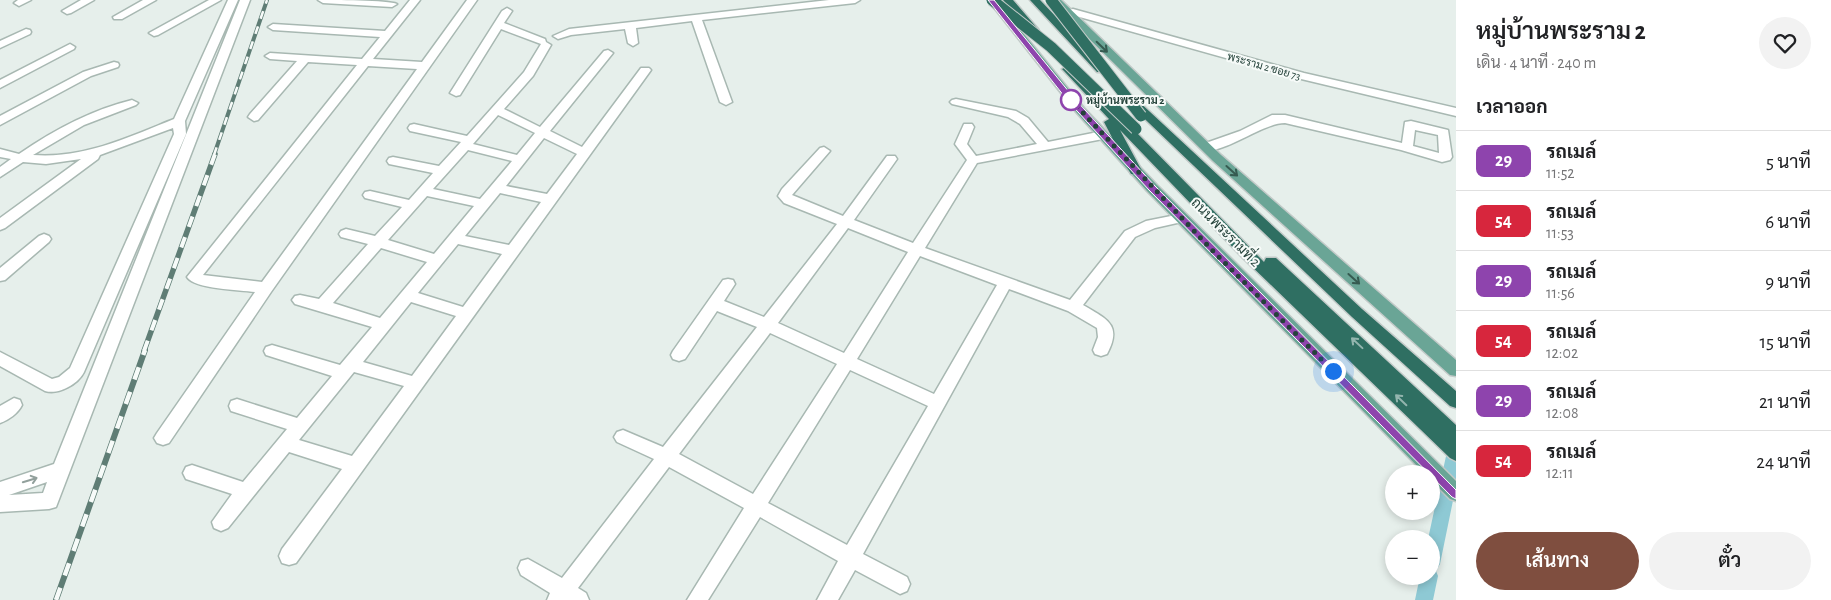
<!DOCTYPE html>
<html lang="th">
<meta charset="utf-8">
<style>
body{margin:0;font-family:"Alegreya Sans",Sarabun,sans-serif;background:#f2f2f2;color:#202124;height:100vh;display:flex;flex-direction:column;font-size:19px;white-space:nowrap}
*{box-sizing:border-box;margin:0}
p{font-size:16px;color:#757577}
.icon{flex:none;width:28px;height:28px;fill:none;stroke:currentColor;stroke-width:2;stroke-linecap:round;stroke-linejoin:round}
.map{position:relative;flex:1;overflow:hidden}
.drawer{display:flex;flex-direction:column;background:#fff;width:375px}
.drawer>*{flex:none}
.badge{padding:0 10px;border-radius:8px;font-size:18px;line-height:32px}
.fabs{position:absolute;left:1385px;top:465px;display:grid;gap:10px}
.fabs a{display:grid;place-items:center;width:55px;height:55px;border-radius:50%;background:#fff;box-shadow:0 2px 8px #0003;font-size:25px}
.you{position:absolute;width:25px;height:25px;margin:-12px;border:4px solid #fff;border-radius:50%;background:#1a73e8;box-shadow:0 0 0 8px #1a73e833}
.map>.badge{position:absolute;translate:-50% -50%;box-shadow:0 0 0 2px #fff}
h2{padding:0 20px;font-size:19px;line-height:45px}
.round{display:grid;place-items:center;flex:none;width:52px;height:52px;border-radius:26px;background:#f2f2f2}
.overview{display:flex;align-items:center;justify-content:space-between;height:85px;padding:0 20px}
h1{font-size:24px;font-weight:600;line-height:38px}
.action{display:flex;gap:10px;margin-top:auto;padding:10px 20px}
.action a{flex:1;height:58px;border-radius:30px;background:#7f4e3f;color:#fff;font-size:20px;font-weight:600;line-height:58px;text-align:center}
.action a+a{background:#f2f2f2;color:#202124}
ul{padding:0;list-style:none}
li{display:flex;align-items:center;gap:15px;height:60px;padding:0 20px;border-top:1px solid #e0e0e0}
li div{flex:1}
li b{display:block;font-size:19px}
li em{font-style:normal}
li .badge{min-width:55px;font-weight:700;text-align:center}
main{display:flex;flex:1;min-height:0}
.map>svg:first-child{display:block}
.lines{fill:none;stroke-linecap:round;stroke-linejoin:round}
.canal{fill:#8ec9d4;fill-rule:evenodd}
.minor-casing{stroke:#a8b8b2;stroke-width:3}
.major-casing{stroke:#c2cac8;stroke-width:3}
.highway-casing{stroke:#c2cac8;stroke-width:3}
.minor{fill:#fff;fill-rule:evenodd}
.major{fill:#6aa596;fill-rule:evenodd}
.highway{fill:#2f6f62;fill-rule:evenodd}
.rail-far2-casing{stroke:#5f7d75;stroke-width:4}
.rail-far1-casing{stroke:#5f7d75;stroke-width:5.5}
.rail-casing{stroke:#5f7d75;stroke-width:6}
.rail-far2{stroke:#f7fbf9;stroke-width:2.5;stroke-dasharray:8;stroke-linecap:butt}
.rail-far1{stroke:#f7fbf9;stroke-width:4;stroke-dasharray:11;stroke-linecap:butt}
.rail{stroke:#f7fbf9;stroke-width:4.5;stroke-dasharray:13;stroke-linecap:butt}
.highway-bridge-casing{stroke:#c2cac8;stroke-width:13;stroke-linecap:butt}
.highway-bridge{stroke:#2f6f62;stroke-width:11}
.oneway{stroke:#365b51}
.oneway2{stroke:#93b5ae}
.oneway3{stroke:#92a09c}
.line{fill:#8e44ad;stroke:#fff}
.walk{stroke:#24423a;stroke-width:5;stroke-dasharray:0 9}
.stop-dot{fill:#fff;stroke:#8e44ad;stroke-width:2.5}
.labels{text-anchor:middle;stroke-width:4;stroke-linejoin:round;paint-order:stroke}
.far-street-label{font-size:11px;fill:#24423a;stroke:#f7fbf9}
.far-stop-label{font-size:11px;font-weight:bold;fill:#24423a;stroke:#f7fbf9;text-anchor:start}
.street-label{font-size:14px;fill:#24423a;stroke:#f7fbf9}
</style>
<main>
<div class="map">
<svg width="1456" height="600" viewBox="0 0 1456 600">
<rect width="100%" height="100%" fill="#e6efeb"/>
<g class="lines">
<!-- canal -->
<path class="canal" d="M1456,440V486L1440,564L1436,571L1438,576L1433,600H1415L1420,576H1431V539H1428L1448,447L1450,442Z"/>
<!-- minor casing -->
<g class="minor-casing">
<path id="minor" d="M18,0H31L19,6L14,3Z
M81,0H94L71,13L67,14L62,11Z
M143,0H156L122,19H114L113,17Z
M209,0H221L158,35L154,36L149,33Z
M228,0H238L185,121L186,134L84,372C78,384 59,395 45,391L0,366V352L52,379L59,377L70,368L174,134L173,128L100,155L98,159L5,228L0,230V218L81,159L46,164L23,162L0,177V167L11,159L0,157V149L19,154C54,130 91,110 132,100L138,103L136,105L84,125L33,155C83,159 129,137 174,119Z
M240,0H250L56,507L49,509L0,512V482L54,464ZM47,482L43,493L9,495Z
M318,0C332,0 389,0 397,4L392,7L323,3Z
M410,0H420L373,59L422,62L467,0H477L271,292L169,443L163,445L157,443L154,438L157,433L255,292C240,290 194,289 187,277L357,65L308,62L258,120L254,121L248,117L250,114L297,61L270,59L265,56L270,53L362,59L380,37L273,30L268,27L273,24L385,31ZM368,66L417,69L262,282L203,275Z
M829,0H860L855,3L702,20L732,102L726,105L720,102L692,21L636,28L638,43L633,46L628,43L625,29L571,35L558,39L553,36L569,29Z
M507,8L512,11L504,23L545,39L546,42L551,45L533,76L504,109L540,127L604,51L608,50L613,53L550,131L582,147L641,68H649L651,70L296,563L289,565L282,563L279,556L282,549L342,469L289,452L228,528L221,531L214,528L212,522L232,494L186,479L183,473L186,467L192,465L243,482L287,429L231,411L229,406L231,401L237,399L297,418L332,376L266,355L264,351L266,347L272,345L340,365L372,327L295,304L292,300L295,296L300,295L319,299L368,244L341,237L339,234L341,231L346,229L375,236L402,207L365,198L363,195L365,192L370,191L409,200L433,173L389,164L387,161L389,158L393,157L439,166L461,142L410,131L408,128L410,125L414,124L467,136L524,72L541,44L501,29L460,95L456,96L450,93L502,11ZM498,115L535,133L517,155L473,144ZM544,138L577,154L547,194L506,186ZM468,150L512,161L480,199L433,189ZM500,193L541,202L509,245L465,236ZM427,196L474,206L434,254L388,240ZM458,244L502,254L463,307L418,293ZM381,248L427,262L380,318L333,303ZM411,302L456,316L412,376L363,362ZM354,372L404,386L352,456L299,440Z
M1073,9L1304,73L1456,108V116L1297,78L1069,14V10Z
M26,29L30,30L31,32L30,34L0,48V41Z
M70,44L75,47L74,49L0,88V80Z
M114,62L118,63L119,65L118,67L91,76L0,125V116L83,72Z
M956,99L1016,111L1028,118L1048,142L1103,131L1109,135L1103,139L977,163L925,248L1070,300L1125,231L1146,221L1181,214L1186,215L1188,218L1186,221L1155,228L1135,237L1083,305C1106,319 1123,324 1107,354L1101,356L1095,354L1093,350L1098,337L1097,328L1068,311L1009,289L863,554L907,577L910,584L907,591L900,594L855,570L838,600H817L838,561L760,517L708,600H687L744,508L669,467L578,588L586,593L589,600H547L550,593L521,575L518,568L521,561L528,559L562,578L654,459L617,442L614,437L617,432L623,430L663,447L757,327L717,311L685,359L679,361L673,359L671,355L673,351L723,280L728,279L733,280L735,284L724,301L764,317L837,224L784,203L778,196L782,189L820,148L824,147L830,151L792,195L843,216L887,156H895L897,159L854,220L913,243L967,160L955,144L964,124H972L974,127L967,144L976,156L1037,144L1020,124L1008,117L952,104L950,102L952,100ZM848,228L908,252L844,353L778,323ZM920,256L997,285L934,394L857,359ZM770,333L837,364L753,494L679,454ZM850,370L928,406L847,545L768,503Z
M1272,115H1285L1402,143L1405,122L1411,121L1448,130L1452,157L1450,160L1442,162L1401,150L1285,123C1262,123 1223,155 1203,150L1201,147L1203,144L1240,131ZM1415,130L1438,135L1439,153L1413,146Z
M44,234L49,236L51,239L49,242L5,280L0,281V268L39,236Z
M14,398L20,400L22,405C18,413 9,420 0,423V406Z"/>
</g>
<!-- major casing -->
<g class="major-casing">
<path id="major" d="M988,0H996L1084,108L1157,185L1456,481V501L1450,499L1431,480V474H1425L1147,191L1076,112Z
M1050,0H1061L1221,155L1456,360V376L1450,375L1213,161Z"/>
</g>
<!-- highway casing -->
<g class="highway-casing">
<path id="highway" d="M1003,0H1013L1038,29L1039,31L1038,33H1030Z
M1030,0H1040L1105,68L1107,70L1105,72H1097Z
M1068,66L1072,67L1264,262L1266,258H1276L1456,425V461L1450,458L1244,259L1120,130L1142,171L1141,174H1131L1104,122L1109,119L1064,71L1062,69Z
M1131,97L1135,98L1362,309L1456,391V408L1450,406L1352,317L1127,102L1125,100L1127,98Z"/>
</g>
<!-- minor -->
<use href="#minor" class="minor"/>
<!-- major -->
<use href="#major" class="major"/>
<!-- highway -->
<use href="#highway" class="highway"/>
<!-- rail-far2 casing -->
<g class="rail-far2-casing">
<path id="rail-far2" d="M214,155L267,0"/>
</g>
<!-- rail-far1 casing -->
<g class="rail-far1-casing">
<path id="rail-far1" d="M144,351L215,154"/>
</g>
<!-- rail casing -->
<g class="rail-casing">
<path id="rail" d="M56,600L145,350"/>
</g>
<!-- rail-far2 -->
<use href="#rail-far2" class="rail-far2"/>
<!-- rail-far1 -->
<use href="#rail-far1" class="rail-far1"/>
<!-- rail -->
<use href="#rail" class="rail"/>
<!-- highway-bridge casing -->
<g class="highway-bridge-casing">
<path id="highway-bridge" d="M992,0L1051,47L1136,129
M1051,0L1141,116"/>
</g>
<!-- highway-bridge -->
<use href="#highway-bridge" class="highway-bridge"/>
</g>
<!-- one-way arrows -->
<defs><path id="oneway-shaft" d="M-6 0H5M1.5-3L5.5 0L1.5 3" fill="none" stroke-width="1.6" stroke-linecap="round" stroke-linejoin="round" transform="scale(1.25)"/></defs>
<g class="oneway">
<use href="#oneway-shaft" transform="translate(1102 47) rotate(44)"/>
<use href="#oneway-shaft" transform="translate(1232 171) rotate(42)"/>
<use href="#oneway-shaft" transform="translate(1354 279) rotate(42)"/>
</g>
<g class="oneway2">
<use href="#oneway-shaft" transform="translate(1357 343) rotate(-137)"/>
<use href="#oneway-shaft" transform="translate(1401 400) rotate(-136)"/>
</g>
<use class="oneway3" href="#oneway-shaft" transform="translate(30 480) rotate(-17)"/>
<!-- line -->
<path class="line" d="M988,0H994L1074,98L1155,186L1456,490V499L1452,497L1149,190L1068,101Z"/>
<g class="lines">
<!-- walk -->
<path class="walk" d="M1071,100L1211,249L1333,371"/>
</g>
<!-- markers -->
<circle class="stop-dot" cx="1071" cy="100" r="10"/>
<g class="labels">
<!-- far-street labels -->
<g class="far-street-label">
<text transform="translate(1264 66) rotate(16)" y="4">พระราม 2 ซอย 73</text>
</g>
<!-- far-stop labels -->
<g class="far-stop-label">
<text x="1086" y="104">หมู่บ้านพระราม 2</text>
</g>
<!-- street labels -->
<g class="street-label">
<text transform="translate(1226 232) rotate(45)" y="5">ถนนพระรามที่ 2</text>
</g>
</g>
</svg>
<div class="fabs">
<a>+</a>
<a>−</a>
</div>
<div class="you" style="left:1333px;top:371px"></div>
</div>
<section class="drawer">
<div class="overview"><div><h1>หมู่บ้านพระราม 2</h1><p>เดิน · 4 นาที · 240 m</p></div><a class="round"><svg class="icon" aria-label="heart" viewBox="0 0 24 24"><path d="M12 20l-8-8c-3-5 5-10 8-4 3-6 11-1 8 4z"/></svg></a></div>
<h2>เวลาออก</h2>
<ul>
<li><span class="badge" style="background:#8e44ad;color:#fff">29</span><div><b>รถเมล์</b><p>11:52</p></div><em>5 นาที</em></li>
<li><span class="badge" style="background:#d7263d;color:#fff">54</span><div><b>รถเมล์</b><p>11:53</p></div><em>6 นาที</em></li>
<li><span class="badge" style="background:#8e44ad;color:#fff">29</span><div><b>รถเมล์</b><p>11:56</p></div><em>9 นาที</em></li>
<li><span class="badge" style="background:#d7263d;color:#fff">54</span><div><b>รถเมล์</b><p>12:02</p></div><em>15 นาที</em></li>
<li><span class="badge" style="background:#8e44ad;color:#fff">29</span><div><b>รถเมล์</b><p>12:08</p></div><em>21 นาที</em></li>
<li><span class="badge" style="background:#d7263d;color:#fff">54</span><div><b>รถเมล์</b><p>12:11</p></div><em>24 นาที</em></li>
</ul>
<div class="action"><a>เส้นทาง</a><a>ตั๋ว</a></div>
</section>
</main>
